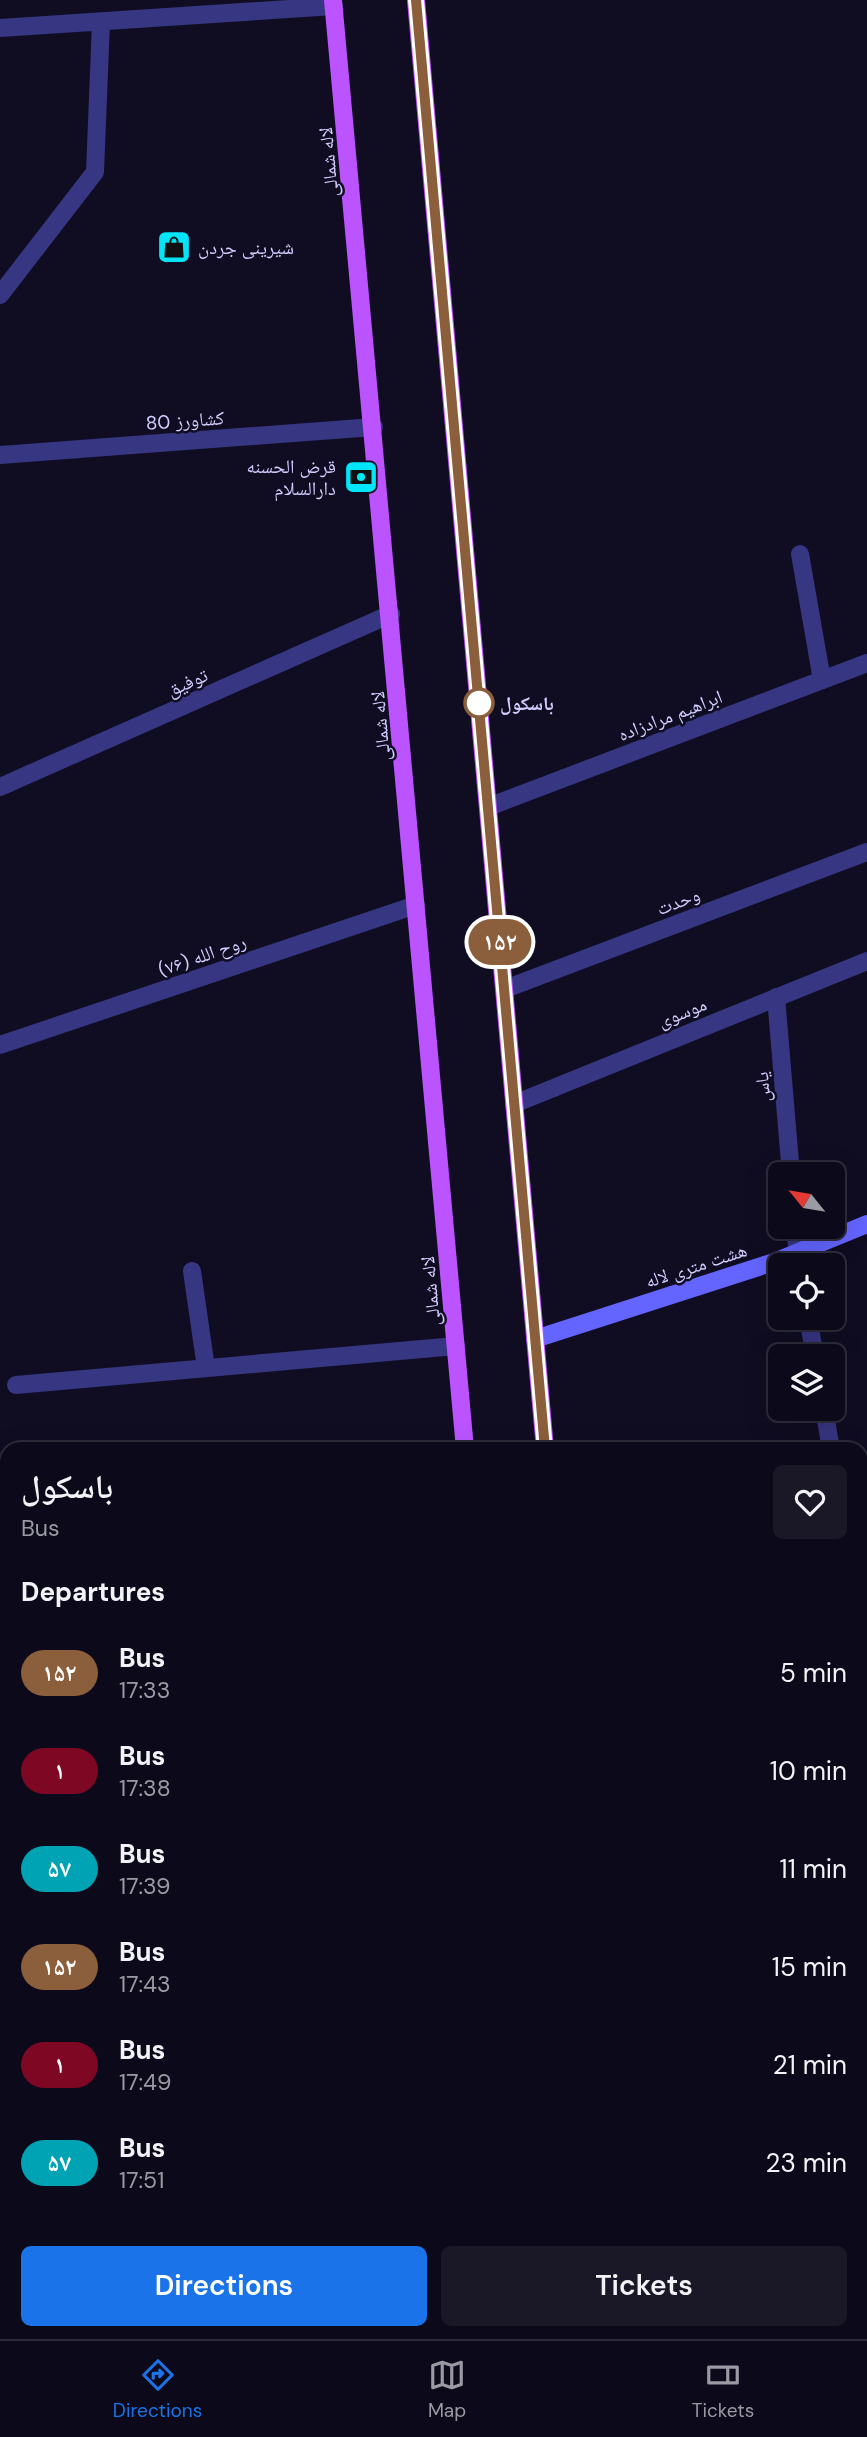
<!DOCTYPE html>
<meta charset="utf-8">
<style>
body{margin:0;font-family:"DM Sans","Noto Naskh Arabic",sans-serif;background:#1a1827;color:#f1f3f6;height:100vh;display:flex;flex-direction:column;font-size:26px;white-space:nowrap}
*{box-sizing:border-box;margin:0}
p{font-size:23px;color:#9a9aa2}
.icon{flex:none;width:38px;height:38px;fill:none;stroke:currentColor;stroke-width:2;stroke-linecap:round;stroke-linejoin:round}
.map{position:relative;flex:1;overflow:hidden}
.panel{position:absolute;left:0px;top:1442px;width:868px;height:898px;display:flex;flex-direction:column;background:#0c0a1a;border-radius:21px 21px 0 0;box-shadow:0 7px 28px #0002,0 0 0 2px #2c2b39}
.panel>*{flex:none}
.badge{padding:0 14px;border-radius:23px;font-size:24px;line-height:46px}
.needle{width:46px;rotate:300deg}
.fabs{position:absolute;left:768px;top:1162px;display:grid;gap:14px}
.fabs a{display:grid;place-items:center;width:77px;height:77px;border-radius:10px;background:#0c0a1a;box-shadow:0 7px 28px #0002,0 0 0 2px #2c2b39;font-size:35px}
.map>.badge{position:absolute;translate:-50% -50%;box-shadow:0 0 0 4px #fff}
h2{padding:0 21px;font-size:26px;line-height:63px}
.round{display:grid;place-items:center;flex:none;width:74px;height:74px;border-radius:10px;background:#1a1827}
.overview{display:flex;align-items:center;justify-content:space-between;height:119px;padding:0 21px}
h1{font-size:33px;font-weight:600;line-height:52px}
.cta{display:flex;gap:14px;margin-top:auto;padding:14px 21px}
.cta a{flex:1;height:80px;border-radius:10px;background:#1a73e8;color:#fff;font-size:28px;font-weight:600;line-height:80px;text-align:center}
.cta a+a{background:#1a1827;color:#f1f3f6}
ul{padding:0;list-style:none}
li{display:flex;align-items:center;gap:21px;height:98px;padding:0 21px}
li div{flex:1}
li b{display:block;font-size:26px}
li em{font-style:normal}
li .badge{min-width:77px;font-weight:700;text-align:center}
.tabs{display:flex;justify-content:space-around;align-items:center;height:98px;border-top:2px solid #2c2b39;background:#0c0a1a;font-size:19px;color:#9a9aa2}
.tabs a{display:grid;justify-items:center;gap:4px}
.tabs .active{color:#1a73e8}
.map>svg:first-child{display:block}
.lines{fill:none;stroke-linecap:round;stroke-linejoin:round}
.lane{stroke:#373682;stroke-width:18}
.street{stroke:#373682;stroke-width:18}
.secondary{stroke:#6464ff;stroke-width:18}
.primary{stroke:#bb54ff;stroke-width:18}
.line-casing{stroke:#fff;stroke-width:16}
.line{stroke:#8b5e3c;stroke-width:10}
.stop-dot{fill:#fff;stroke:#8b5e3c;stroke-width:3.5}
.labels{text-anchor:middle;stroke-width:5;stroke-linejoin:round;paint-order:stroke}
.street-label{font-size:19px;fill:#d2cdff;stroke:#100d22}
.poi-label{font-size:19px;fill:#d2cdff;stroke:#100d22;text-anchor:start}
.stop-label{font-size:19px;font-weight:bold;fill:#d2cdff;stroke:#100d22;text-anchor:start}
</style>
<div class="map">
<svg width="867" height="2339" viewBox="0 0 867 2339">
<rect width="100%" height="100%" fill="#100d22"/>
<g class="lines">
<!-- lane -->
<path class="lane" d="M800,554L822,680
M192,1271L206,1368"/>
<!-- street -->
<path class="street" d="M0,28L334,6
M0,295L95,172L101,22
M0,455L374,427
M0,787L391,614
M488,807L867,663
M505,989L867,852
M776,997L791,1174
M0,1045L416,905
M514,1104L867,961
M795,1227L799,1265
M808,1318L815,1356
M16,1385L456,1346
M824,1409L831,1449
M861,1470L867,1469
M0,1554L7,1553
M861,1616L867,1650
M0,1791H7
M861,1898L867,1897
M0,2033L7,2032
M0,2315H7
M140,2333V2339"/>
<!-- secondary -->
<path class="secondary" d="M535,1339L774,1262L867,1224"/>
<!-- primary -->
<path class="primary" d="M333,0L465,1449
M416,0L545,1449
M544,2333L545,2339
M624,2333L625,2339"/>
</g>
<g class="lines">
<!-- line casing -->
<g class="line-casing">
<path id="line" d="M416,0L545,1449"/>
</g>
<!-- line -->
<use href="#line" class="line"/>
</g>
<!-- icons -->
<defs>
<g id="shop-square" transform="scale(1.75)"><rect x="-9" y="-9" width="18" height="18" rx="4" fill="#00e5f8" stroke="#100d22"/><path d="M-5-2.5h2.3a2.7 3.5 0 0 1 5.4 0H5L5.5 6h-11ZM-1.5-2.5h3a1.5 2.3 0 0 0-3 0Z" fill="#111"/></g>
<g id="bank-square" transform="scale(1.75)"><rect x="-9" y="-9" width="18" height="18" rx="4" fill="#00e5f8" stroke="#100d22"/><path d="M-6-4H6V4H-6ZM0-2.3a2.3 2.3 0 1 0 0 4.6a2.3 2.3 0 1 0 0-4.6Z" fill="#111"/></g>
</defs>
<g fill-rule="evenodd">
<use href="#shop-square" x="174" y="247"/>
<use href="#bank-square" x="361" y="477"/>
</g>
<!-- markers -->
<circle class="stop-dot" cx="479" cy="703" r="14"/>
<g class="labels">
<!-- street labels -->
<g class="street-label">
<text transform="translate(328 162) rotate(-95)" y="7">لاله شمالی</text>
<text transform="translate(185 420) rotate(-4)" y="7">کشاورز 80</text>
<text transform="translate(187 682) rotate(-24)" y="7">توفیق</text>
<text transform="translate(670 715) rotate(-21)" y="7">ابراهیم مرادزاده</text>
<text transform="translate(380 726) rotate(-95)" y="7">لاله شمالی</text>
<text transform="translate(678 901) rotate(-21)" y="7">وحدت</text>
<text transform="translate(202 955) rotate(-19)" y="7">روح الله (۷۶)</text>
<text transform="translate(682 1012) rotate(-22)" y="7">موسوی</text>
<text transform="translate(762 1087) rotate(-95)" y="7">یاس</text>
<text transform="translate(696 1265) rotate(-18)" y="7">هشت متری لاله</text>
<text transform="translate(430 1291) rotate(-95)" y="7">لاله شمالی</text>
</g>
<!-- poi labels -->
<g class="poi-label">
<text x="198" y="254">شیرینی جردن</text>
<text x="336" y="473" text-anchor="end">قرض الحسنه<tspan x="336" dy="22">دارالسلام</tspan></text>
</g>
<!-- stop labels -->
<g class="stop-label">
<text x="500" y="710">باسکول</text>
</g>
</g>
</svg>
<div class="fabs">
<a><svg class="needle" viewBox="-14 -14 28 28"><path d="M0-13l5 13h-10z" fill="#e53935"/><path d="M0 13l5-13h-10z" fill="#9a9aa2"/></svg></a>
<a><svg class="icon" aria-label="locate" viewBox="0 0 24 24"><circle cx="12" cy="12" r="6"/><path d="M12 2v4M12 18v4M2 12h4M18 12h4"/></svg></a>
<a><svg class="icon" aria-label="layers" viewBox="0 0 24 24"><path d="M12 4l9 5-9 5-9-5zM3 14l9 5 9-5"/></svg></a>
</div>
<b class="badge" style="left:500px;top:942px;background:#8b5e3c;color:#fff">۱۵۲</b>
<section class="panel">
<div class="overview"><div><h1>باسکول</h1><p>Bus</p></div><a class="round"><svg class="icon" aria-label="heart" viewBox="0 0 24 24"><path d="M12 20l-8-8c-3-5 5-10 8-4 3-6 11-1 8 4z"/></svg></a></div>
<h2>Departures</h2>
<ul>
<li><span class="badge" style="background:#8b5e3c;color:#fff">۱۵۲</span><div><b>Bus</b><p>17:33</p></div><em>5 min</em></li>
<li><span class="badge" style="background:#7e0724;color:#fff">۱</span><div><b>Bus</b><p>17:38</p></div><em>10 min</em></li>
<li><span class="badge" style="background:#00a3b4;color:#fff">۵۷</span><div><b>Bus</b><p>17:39</p></div><em>11 min</em></li>
<li><span class="badge" style="background:#8b5e3c;color:#fff">۱۵۲</span><div><b>Bus</b><p>17:43</p></div><em>15 min</em></li>
<li><span class="badge" style="background:#7e0724;color:#fff">۱</span><div><b>Bus</b><p>17:49</p></div><em>21 min</em></li>
<li><span class="badge" style="background:#00a3b4;color:#fff">۵۷</span><div><b>Bus</b><p>17:51</p></div><em>23 min</em></li>
</ul>
<div class="cta"><a>Directions</a><a>Tickets</a></div>
</section>
</div>
<nav class="tabs">
<a class="active"><svg class="icon" aria-label="directions" viewBox="0 0 24 24"><path d="M12 3l9 9-9 9-9-9zM9 14v-3h6M13 9l2 2-2 2"/></svg>Directions</a>
<a><svg class="icon" aria-label="map" viewBox="0 0 24 24"><path d="M3 6l6-2 6 2 6-2v14l-6 2-6-2-6 2zM9 4v14M15 6v14"/></svg>Map</a>
<a><svg class="icon" aria-label="tickets" viewBox="0 0 24 24"><path d="M3 7h18v10H3zM15 7v10"/></svg>Tickets</a>
</nav>
